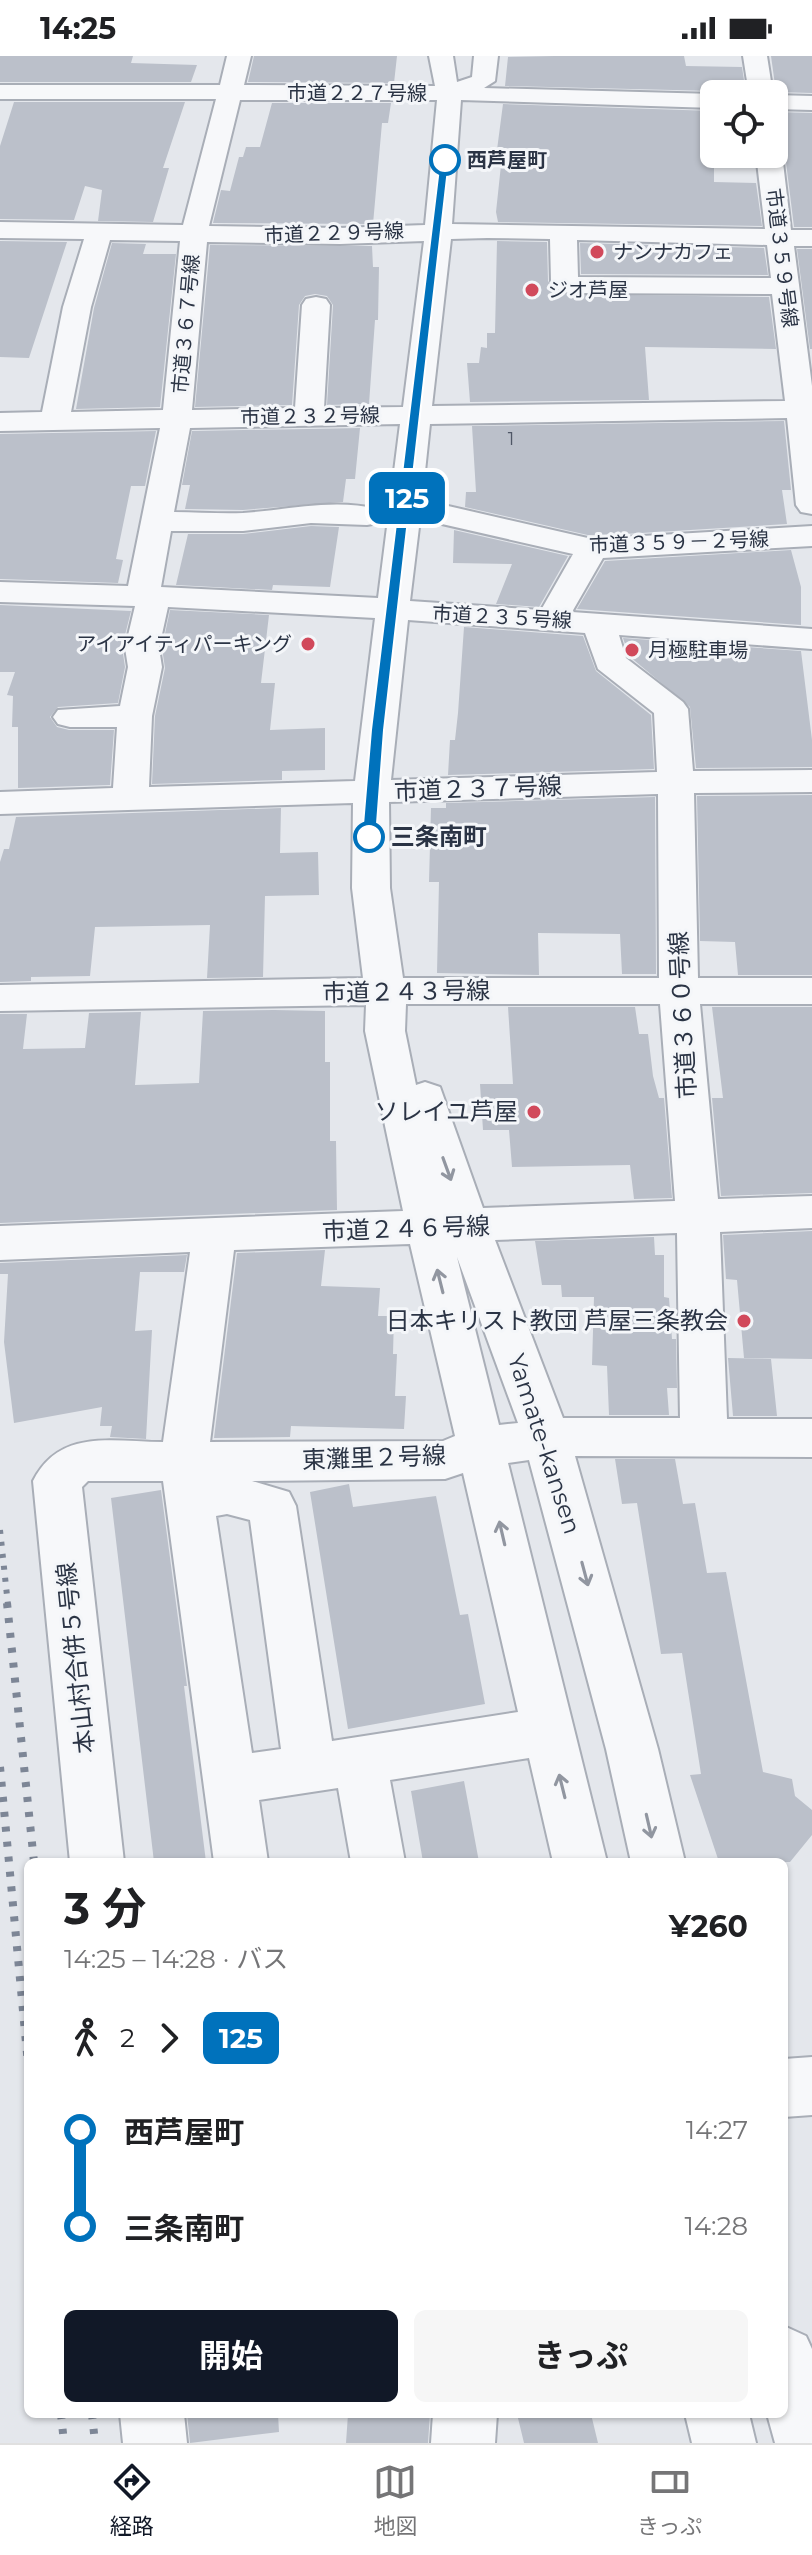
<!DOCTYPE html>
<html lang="ja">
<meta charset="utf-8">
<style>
body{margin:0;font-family:Montserrat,"Noto Sans JP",sans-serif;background:#f6f6f6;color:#202124;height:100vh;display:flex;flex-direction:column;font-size:30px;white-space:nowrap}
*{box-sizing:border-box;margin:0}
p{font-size:26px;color:#757577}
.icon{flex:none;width:44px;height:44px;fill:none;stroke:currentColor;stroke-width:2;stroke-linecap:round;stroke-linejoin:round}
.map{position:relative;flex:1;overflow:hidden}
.panel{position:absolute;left:24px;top:1802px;width:764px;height:560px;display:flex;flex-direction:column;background:#fff;border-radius:12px;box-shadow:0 2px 6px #0004}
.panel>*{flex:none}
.badge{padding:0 16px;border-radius:12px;font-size:28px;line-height:52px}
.fabs{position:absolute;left:700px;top:24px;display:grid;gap:16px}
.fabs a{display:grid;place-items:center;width:88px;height:88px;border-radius:12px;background:#fff;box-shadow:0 2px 6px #0004;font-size:40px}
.map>.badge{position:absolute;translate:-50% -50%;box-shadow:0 0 0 4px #fff}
.legs{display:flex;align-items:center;gap:12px;height:88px;padding:0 40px;font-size:26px}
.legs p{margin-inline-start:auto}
.summary{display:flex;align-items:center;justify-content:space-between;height:136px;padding:0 40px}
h1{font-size:44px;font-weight:700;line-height:60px}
.action{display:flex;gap:16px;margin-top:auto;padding:16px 40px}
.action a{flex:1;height:92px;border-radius:12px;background:#111827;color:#fff;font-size:32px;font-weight:700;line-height:92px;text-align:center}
.action a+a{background:#f6f6f6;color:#202124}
ul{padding:0 40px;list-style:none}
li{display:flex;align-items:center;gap:28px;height:96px;font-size:30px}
li i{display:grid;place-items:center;width:12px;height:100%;margin:0 10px;background:currentColor}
li i::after{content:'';width:20px;height:20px;margin:-10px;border:6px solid;border-radius:50%;background:#fff}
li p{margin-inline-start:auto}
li:first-child i{background:linear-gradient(#0000 50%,currentColor 0)}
li:last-child i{background:linear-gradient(currentColor 50%,#0000 0)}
.status{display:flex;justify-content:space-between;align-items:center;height:56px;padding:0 40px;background:#fff;direction:ltr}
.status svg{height:22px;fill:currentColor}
.dock{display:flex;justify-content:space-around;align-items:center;height:112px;border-top:2px solid #e0e0e0;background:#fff;font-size:22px;color:#757577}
.dock a{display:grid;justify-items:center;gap:4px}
.dock .on{color:#111827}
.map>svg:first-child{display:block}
.building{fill:#bbc0ca}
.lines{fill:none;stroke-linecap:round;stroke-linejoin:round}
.minor-casing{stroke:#a9aeb7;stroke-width:4}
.minor{fill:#f7f8fa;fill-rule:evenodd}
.rail-far1{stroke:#7d8696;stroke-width:6;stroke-dasharray:4 8;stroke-linecap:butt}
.rail{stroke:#7d8696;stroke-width:8;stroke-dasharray:5 10;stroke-linecap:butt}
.oneway{stroke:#9196a0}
.line-1{fill:#0072bc;stroke:#fff;stroke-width:2}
.stop-1-dot{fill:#fff;stroke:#0072bc;stroke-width:4}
.poi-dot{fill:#d1495b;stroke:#f4f6f9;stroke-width:3}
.labels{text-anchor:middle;stroke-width:6;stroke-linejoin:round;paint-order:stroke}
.far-number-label{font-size:18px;fill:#4f5766}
.far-street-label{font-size:20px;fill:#2b3445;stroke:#f4f6f9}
.far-stop-label{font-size:20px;font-weight:bold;fill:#2b3445;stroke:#f4f6f9;text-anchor:start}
.far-poi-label{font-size:20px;fill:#2b3445;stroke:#f4f6f9;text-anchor:start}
.street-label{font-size:24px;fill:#2b3445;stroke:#f4f6f9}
.stop-label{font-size:24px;font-weight:bold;fill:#2b3445;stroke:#f4f6f9;text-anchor:start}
.poi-label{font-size:24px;fill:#2b3445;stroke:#f4f6f9;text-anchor:end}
</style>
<div class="status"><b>14:25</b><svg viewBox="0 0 49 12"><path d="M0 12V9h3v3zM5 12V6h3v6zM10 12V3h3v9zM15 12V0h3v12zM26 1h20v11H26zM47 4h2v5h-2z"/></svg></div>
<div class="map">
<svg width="812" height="2387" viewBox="0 0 812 2387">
<rect width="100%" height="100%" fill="#e4e7ec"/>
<!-- building -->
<path class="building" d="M0,0H133L131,7L197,9L191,26H0Z
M254,0H397L394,27L248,26Z
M554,0H684L686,10L742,11L746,38L714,32V35L505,30L508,1Z
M771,0H812V37L776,36Z
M14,46H185L163,112H169L153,166L98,165L102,134L85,130L74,164L0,163V90Z
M272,47H391L388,67H382L373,168L213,167L221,134L230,135L239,101H243L246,91H260Z
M503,48L714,55V126L756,127L762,170L498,166L496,156L501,109H495Z
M774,56L812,57V171H794L785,98L778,91Z
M0,185L67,186L29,302L0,301Z
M497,185L547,186L548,225L559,238L769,241L776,293L645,291L649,344L470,346L467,307H479L481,291L487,292V277H495Z
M112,187L146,188L143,198H176L160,351L76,353L94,252Z
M580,187L764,192L768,219L581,218Z
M210,189L372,190L373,211H379L378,264H375L369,348L327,349L333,249L327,240L315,238L305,240L299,249L292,349L195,351Z
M797,193H812V293H810Z
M784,365L791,434H782L787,468L592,480L465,451L466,436H476L472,370Z
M360,372L355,423H346L343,446L243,454L185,453L190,429H182L192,375Z
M156,375L145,430H131L116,503L123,504L118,527L0,523V378Z
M311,470L339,471L330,531L273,529L272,534L176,529L188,478H243Z
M454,474L568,500L539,551L496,548L512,508L453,507Z
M791,494L801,531V569L577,553L605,505Z
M0,549L131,555L122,591L125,611L118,647L58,651L50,661L57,671L69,674H114L110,729L18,732V671H12L13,640L7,639L15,616H0Z
M170,554L269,559L261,627H275L270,674L325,672V714L282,715V724L152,728L155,660L165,612L162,592Z
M464,571L583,580L596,615L651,659L654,713L448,719L450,684H455L458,657Z
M623,582L801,595L812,684V711L696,712L690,651L629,600Z
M812,739V919H738L735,886L700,885L697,740Z
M655,741L656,918H622L620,878L538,877L539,919L437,917L439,826H429L431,752H446V747Z
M281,752L280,797L318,796L319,839L265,840L263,921L207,922L210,869L95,871L90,920L31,921V925L0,926V806L4,793H9L16,761Z
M508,951H635L639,978H648L653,1020L659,1042H664L672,1142L634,1143L630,1109L512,1111L509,1074H483L480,1028H513Z
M712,951H812V1137L721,1140L712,1042H723Z
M274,954L325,955V1006H330V1085H336L337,1154L0,1167V958H27L23,993L85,992L89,957L141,956L135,1029L199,1027L203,955Z
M812,1175V1303L744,1302L737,1224L726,1223L723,1179Z
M654,1181L655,1199H664V1241L669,1242L672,1283H676L677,1332H667L669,1359H609L607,1310L592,1309L594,1241H562L561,1229H542L535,1185Z
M325,1194L321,1230L380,1232L378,1260H394L393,1298H397L395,1340H406L404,1373L291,1370L290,1381L214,1382L237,1197Z
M187,1199L184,1216H140L135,1275L152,1274L146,1383L110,1381L112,1370H100L102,1351L14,1367L4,1286L8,1218H0V1207Z
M728,1302L771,1303L777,1360H733Z
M615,1403H675L683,1448L695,1447L707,1517L726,1516L763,1716L792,1723L795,1740L812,1754V1779L790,1806H719L690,1719L701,1718L682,1597L661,1598L637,1447L622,1448Z
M349,1428L353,1451L436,1440L460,1559L468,1558L485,1648L348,1673L310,1436Z
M161,1434L187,1630H184L206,1806H154L111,1442Z
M464,1725L479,1806H423L411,1735Z
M187,2358H278L279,2376L190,2387Z
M348,2358H430L428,2387H346Z
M517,2358H591L598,2387H524Z"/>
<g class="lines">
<!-- minor casing -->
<g class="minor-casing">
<path id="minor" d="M227,0H251L244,29L435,30L429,0H453L457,26L472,21L474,0H498L495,25L484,32L715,38L714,52L461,44L452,168L765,173L756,98H774V92L782,98L791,174H812V190H794L812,330V458L801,456L796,449L787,362L430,368L422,444L592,483L812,470V490L603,502L572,556L812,573V593L619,579L626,602L683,646L688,653L693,715L812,714V736L694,737L698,922H812V948H700L718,1143L812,1140V1172L720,1176L727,1363H812V1401L575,1400L658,1693L685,1806H631L606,1693L529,1404L508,1407L607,1806H553L529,1702L390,1724L405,1806H351L338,1732L259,1744L268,1806H214L163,1425H88L82,1431L124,1806H70L33,1425C60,1372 112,1386 163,1386L190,1196L0,1204V1170L403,1155L365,975L366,949L0,955V929L363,922L352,832L353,747L0,758V736L113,732L117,671H70L58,668L53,661L58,654L120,650L128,611L125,592L135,550L0,546V526L128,530L160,372L0,375V357L42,356L63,251L84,183L0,182V166L183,169L216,43H0V29H220ZM240,44H437L425,169L340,172L209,170ZM487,182L550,183L551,225L560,235L570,237L772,238L785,345L432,350L451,183ZM110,184L180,185L163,354L71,356L91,251ZM577,184L767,189L771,222L578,221ZM424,185L403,351L324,352L330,249L326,243L316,241L306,243L302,249L295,352L192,354L207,186L340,188ZM400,368L378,542L161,531L171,475H243L311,467L367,469L378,467L383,460L378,453C333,442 288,454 243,457C220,458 197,456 174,456L190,372ZM420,463L573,498L541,554L410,545ZM168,551L375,562L355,725L149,731L152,660L162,611L159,592ZM408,564L585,577L598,613L654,657L657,716L391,724ZM658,738L659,922H403L390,832L389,746ZM406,948H660L675,1145L483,1152L440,1031L425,1026L416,1029L405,975ZM677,1177L680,1362H563L495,1184ZM410,1188L455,1380L443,1385L210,1386L234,1194ZM457,1201L518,1367L499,1369ZM463,1417L518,1656L332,1685L296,1450L289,1436L252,1425L445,1423ZM227,1458L250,1464L281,1693L252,1697L216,1460Z
M743,0H767L773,38H749Z
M774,39L812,40V54L774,53Z
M812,2001V2059L784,2061V2003Z
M784,2270L806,2280L812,2293V2387H775L767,2358H784Z
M120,2358H184L187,2387H123Z
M433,2358H497L495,2387H431Z
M685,2358H749L756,2387H692Z"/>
</g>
<!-- minor -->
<use href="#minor" class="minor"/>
<!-- rail-far1 -->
<path class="rail-far1" d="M0,1474L8,1549"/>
<!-- rail -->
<path class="rail" d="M7,1547L34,1806
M0,1711L28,2008
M61,2358L64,2387
M92,2358L95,2387"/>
</g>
<!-- one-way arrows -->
<defs><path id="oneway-shaft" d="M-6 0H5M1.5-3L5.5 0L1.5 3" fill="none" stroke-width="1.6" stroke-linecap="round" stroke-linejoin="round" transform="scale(2)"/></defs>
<g class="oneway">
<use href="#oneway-shaft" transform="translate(447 1113) rotate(70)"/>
<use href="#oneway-shaft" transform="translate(440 1225) rotate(-104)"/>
<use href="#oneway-shaft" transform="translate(502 1477) rotate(-103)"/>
<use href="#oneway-shaft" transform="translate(585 1518) rotate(75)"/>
<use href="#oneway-shaft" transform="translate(562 1730) rotate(-104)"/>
<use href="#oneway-shaft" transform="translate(649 1770) rotate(77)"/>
</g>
<!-- line-1 -->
<path class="line-1" d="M445,101L449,104L384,674L376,781L369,785L362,781L371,674L440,104Z"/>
<!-- markers -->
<g class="stop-1-dot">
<circle cx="445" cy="104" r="14"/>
<circle cx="369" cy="781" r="14"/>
</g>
<g class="poi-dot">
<circle cx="597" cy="196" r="8"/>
<circle cx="532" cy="234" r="8"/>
<circle cx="308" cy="588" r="8"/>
<circle cx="632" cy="594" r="8"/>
<circle cx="534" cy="1056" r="8"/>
<circle cx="744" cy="1265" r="8"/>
</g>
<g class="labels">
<!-- far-number labels -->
<g class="far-number-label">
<text x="511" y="389">1</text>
</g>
<!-- far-street labels -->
<g class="far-street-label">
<text x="357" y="44">市道２２７号線</text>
<text transform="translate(334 177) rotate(-2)" y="7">市道２２９号線</text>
<text transform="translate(782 202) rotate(83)" y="7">市道３５９号線</text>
<text transform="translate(186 268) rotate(-85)" y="7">市道３６７号線</text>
<text transform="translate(310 360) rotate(-1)" y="7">市道２３２号線</text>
<text transform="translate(679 486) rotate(-2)" y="7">市道３５９－２号線</text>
<text transform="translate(502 561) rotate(3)" y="7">市道２３５号線</text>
</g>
<!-- far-stop labels -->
<g class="far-stop-label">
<text x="467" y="111">西芦屋町</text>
</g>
<!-- far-poi labels -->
<g class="far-poi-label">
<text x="613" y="203">ナンナカフェ</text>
<text x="548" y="241">ジオ芦屋</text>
<text x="292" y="595" text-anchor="end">アイアイティパーキング</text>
<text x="648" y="601">月極駐車場</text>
</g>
<!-- street labels -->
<g class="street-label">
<text transform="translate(478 733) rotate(-2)" y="8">市道２３７号線</text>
<text transform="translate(406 936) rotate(-1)" y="8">市道２４３号線</text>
<text transform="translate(683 959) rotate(-93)" y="8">市道３６０号線</text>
<text transform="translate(406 1173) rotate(-2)" y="8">市道２４６号線</text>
<text transform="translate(544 1388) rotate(72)" y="8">Yamate-kansen</text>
<text transform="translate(374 1402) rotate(-2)" y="8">東灘里２号線</text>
<text transform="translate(76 1602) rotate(-96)" y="8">本山村合併５号線</text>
</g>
<!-- stop labels -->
<g class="stop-label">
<text x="391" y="789">三条南町</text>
</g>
<!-- poi labels -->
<g class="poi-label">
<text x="518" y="1064">ソレイユ芦屋</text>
<text x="728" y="1273">日本キリスト教団 芦屋三条教会</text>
</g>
</g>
</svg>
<div class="fabs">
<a><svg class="icon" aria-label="locate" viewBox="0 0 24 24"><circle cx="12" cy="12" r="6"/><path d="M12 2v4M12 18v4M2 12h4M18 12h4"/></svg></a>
</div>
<b class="badge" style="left:407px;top:442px;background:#0072bc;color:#fff">125</b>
<section class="panel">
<div class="summary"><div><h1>3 分</h1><p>14:25 – 14:28 · バス</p></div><b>¥260</b></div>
<div class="legs"><svg class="icon" aria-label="walk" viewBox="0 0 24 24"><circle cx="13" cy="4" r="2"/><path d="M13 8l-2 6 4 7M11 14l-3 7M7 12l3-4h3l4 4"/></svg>2<svg class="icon" aria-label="forward" viewBox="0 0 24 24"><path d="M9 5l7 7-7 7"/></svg><b class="badge" style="background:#0072bc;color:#fff">125</b></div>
<ul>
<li><i style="color:#0072bc"></i><b>西芦屋町</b><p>14:27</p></li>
<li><i style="color:#0072bc"></i><b>三条南町</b><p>14:28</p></li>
</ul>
<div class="action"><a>開始</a><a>きっぷ</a></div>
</section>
</div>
<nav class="dock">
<a class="on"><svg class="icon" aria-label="directions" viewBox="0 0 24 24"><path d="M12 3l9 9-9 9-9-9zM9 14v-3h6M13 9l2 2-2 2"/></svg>経路</a>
<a><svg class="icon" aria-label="map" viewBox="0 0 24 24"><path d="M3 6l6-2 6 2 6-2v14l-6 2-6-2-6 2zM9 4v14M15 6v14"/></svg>地図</a>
<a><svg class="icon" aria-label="tickets" viewBox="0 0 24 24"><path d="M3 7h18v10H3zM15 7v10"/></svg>きっぷ</a>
</nav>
